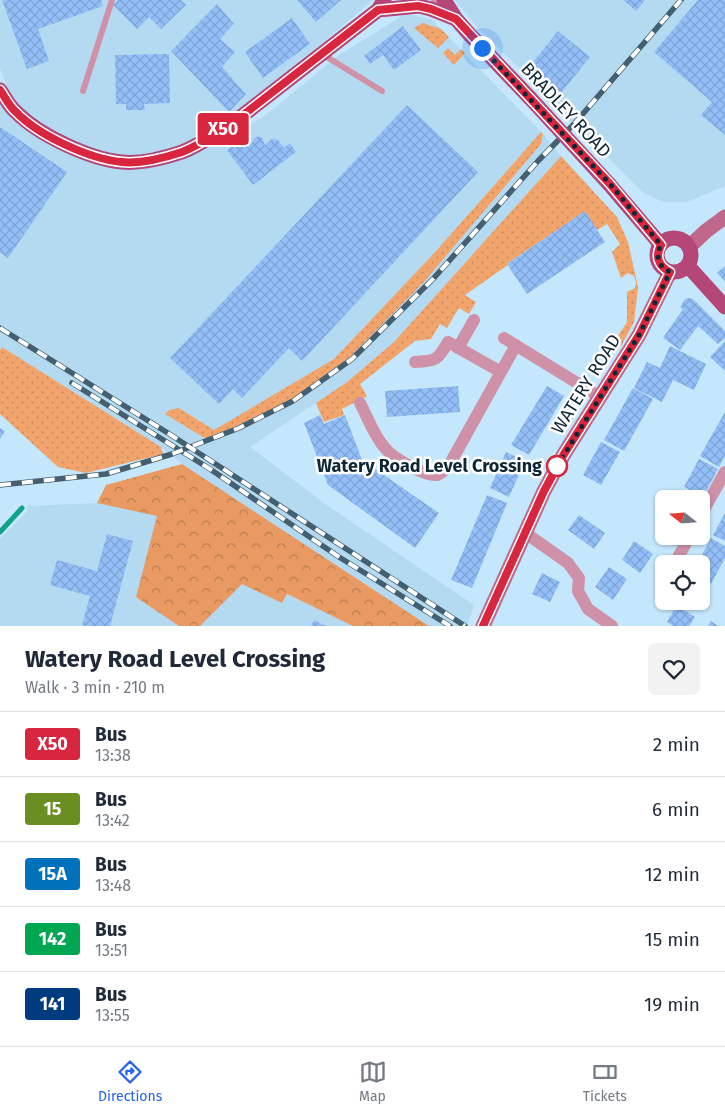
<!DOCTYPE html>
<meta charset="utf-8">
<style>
body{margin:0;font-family:"Fira Sans",sans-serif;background:#f2f2f3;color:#1f2937;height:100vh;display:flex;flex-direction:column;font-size:19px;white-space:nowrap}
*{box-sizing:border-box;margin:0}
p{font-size:16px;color:#747a83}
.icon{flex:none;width:28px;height:28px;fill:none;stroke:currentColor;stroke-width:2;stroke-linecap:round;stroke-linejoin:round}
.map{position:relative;height:626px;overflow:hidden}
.side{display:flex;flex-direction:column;background:#fff;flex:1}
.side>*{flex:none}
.badge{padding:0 10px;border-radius:4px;font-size:18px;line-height:32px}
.needle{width:32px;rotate:287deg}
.controls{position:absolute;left:655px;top:490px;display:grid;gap:10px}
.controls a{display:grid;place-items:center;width:55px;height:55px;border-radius:8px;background:#fff;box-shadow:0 1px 4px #0004;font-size:25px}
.you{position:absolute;width:25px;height:25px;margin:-12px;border:4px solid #fff;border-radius:50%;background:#1a73e8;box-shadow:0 0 0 8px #1a73e833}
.map>.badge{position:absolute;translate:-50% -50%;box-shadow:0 0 0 2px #fff}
.round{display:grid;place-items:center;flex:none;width:52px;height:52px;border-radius:8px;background:#f2f2f3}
.summary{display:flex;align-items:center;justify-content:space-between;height:85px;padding:0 25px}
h1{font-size:24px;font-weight:700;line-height:38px}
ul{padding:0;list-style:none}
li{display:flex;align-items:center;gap:15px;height:65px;padding:0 25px;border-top:1px solid #e0e1e3}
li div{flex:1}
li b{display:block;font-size:19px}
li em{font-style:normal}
li .badge{min-width:55px;font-weight:700;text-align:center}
.tabs{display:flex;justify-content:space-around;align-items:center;height:70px;border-top:1px solid #e0e1e3;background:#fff;font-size:14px;color:#747a83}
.tabs a{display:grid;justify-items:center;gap:2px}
.tabs .active{color:#2563eb}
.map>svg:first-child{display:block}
.built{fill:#b4daf2}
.grass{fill:url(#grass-dots)}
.forest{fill:url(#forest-crowns)}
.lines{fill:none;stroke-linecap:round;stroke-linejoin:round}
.stream{stroke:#0fa388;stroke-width:5}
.building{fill:url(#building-cross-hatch)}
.lane{stroke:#cf91a8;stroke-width:6}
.street{stroke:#cf91a8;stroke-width:12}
.secondary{stroke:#c0678c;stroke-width:15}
.primary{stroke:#b44678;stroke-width:15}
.rail-casing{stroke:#445f6f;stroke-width:5.5}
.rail{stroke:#fff;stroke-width:4;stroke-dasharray:11;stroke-linecap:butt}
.primary-bridge{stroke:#b44678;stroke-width:15}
.line-casing{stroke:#fff;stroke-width:11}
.line{stroke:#d7263d;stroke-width:8}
.walk{stroke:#0f2735;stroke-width:5;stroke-dasharray:0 9}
.stop-dot{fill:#fff;stroke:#d7263d;stroke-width:2.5}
.labels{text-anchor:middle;stroke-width:5;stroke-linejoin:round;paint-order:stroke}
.street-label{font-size:18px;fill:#0f2735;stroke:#fff}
.stop-label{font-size:18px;font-weight:bold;fill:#0f2735;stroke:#fff;text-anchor:end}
</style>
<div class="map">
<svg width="725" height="626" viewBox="0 0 725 626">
<defs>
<pattern id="grass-dots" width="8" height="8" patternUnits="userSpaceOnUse" patternTransform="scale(1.25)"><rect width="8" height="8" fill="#f2a46d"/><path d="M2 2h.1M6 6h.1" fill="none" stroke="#ce8d5f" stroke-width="1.8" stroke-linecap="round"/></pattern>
<pattern id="forest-crowns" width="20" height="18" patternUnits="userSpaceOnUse" patternTransform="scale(1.25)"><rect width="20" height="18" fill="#e89a62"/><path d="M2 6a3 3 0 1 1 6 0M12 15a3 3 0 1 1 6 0" fill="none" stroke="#ba7e52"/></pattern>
<pattern id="building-cross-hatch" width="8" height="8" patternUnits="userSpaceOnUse" patternTransform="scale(1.25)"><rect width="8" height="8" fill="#93bff8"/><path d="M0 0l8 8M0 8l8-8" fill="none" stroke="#7ea4d5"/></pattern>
</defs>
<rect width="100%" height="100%" fill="#c4e7fc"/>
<!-- built -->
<path class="built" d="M0,0H373L322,43L231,115L244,129L271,111L336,57L405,14L431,19L541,132L437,250L334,359L214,430L179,408L166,414L205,439L351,356L424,282L541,144L543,134L561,156L394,342L347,382L250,447L328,506L474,605L467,626H429L182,464L161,447L2,347L0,350V105L29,133L55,146L61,133L34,121L11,97L0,69Z
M455,0H725V186L687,202H663L644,193L582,131L554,108L524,73L478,28Z
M146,491L282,603L286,594L353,626H0V539L27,512V506L97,503Z"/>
<!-- grass -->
<path class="grass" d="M423,23L441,29L449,37L438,48L414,28Z
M448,48L455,55L461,49L465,53L454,65L443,53Z
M541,132L543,134L541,144L424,282L351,356L293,399L244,423L206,439L165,414L169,410L179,408L214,430L334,359L437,250Z
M561,156L617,217L628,242L638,287L634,322L621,346L608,339L610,336L616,339L627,322V292L635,288L636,283L634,276L628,273L621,278L612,252L620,244L607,224L597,230L584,212L508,263V265L465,295L476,302L469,314L459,308L447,328L440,324L431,339L415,341L360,384L367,396L342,409L344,415L324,422L316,403L347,382L394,342Z
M2,347L161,447L163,454L86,473L58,467L0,414V350Z"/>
<!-- forest -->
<path class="forest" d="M182,464L429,626H353L287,594L282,603L242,584L200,626H179L136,597L157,516L97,503L106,485Z"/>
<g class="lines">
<!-- stream -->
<path class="stream" d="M0,532L22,508"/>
</g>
<!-- building -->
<path class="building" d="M2,0H101L103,6L38,29L49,61L27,69Z
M118,0H181L186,5L161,29L149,17L137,29L113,5Z
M297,0H341L316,22Z
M623,0H645L636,11Z
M698,0H725V135L701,115L712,102L654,52Z
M217,4L234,24L220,39L235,52L222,67L246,94L229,112L171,51Z
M292,18L310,44L263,78L245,52Z
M403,26L421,50L394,70L383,55L370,64L364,56Z
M558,31L590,57L561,93L529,67Z
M169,54L170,103L144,104L145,110H126V104H116L115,55Z
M407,105L478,172L302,361L289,348L242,398L233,389L219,404L170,358Z
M0,127L67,172L8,258L0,252Z
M259,136L262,138L265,145L272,139L278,140L284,148L290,143L296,152L253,185L227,150L242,139L247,147L252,143L254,138Z
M585,211L605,242L527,294L507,264Z
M725,266V282L717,273Z
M689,298L693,299L725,331V338L718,344L698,326L680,350L663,338L683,309L680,307L685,299Z
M725,341V371L710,357Z
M670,346L706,364L694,390L673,380L662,402L634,388L647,362L660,368Z
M458,386L460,412L387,417L385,391Z
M547,386L564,396L529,455L511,445Z
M633,388L653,399L624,451L604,440Z
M725,412V456L719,467L700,456Z
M320,415L324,424L345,415L362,460L439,513L415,548L328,485L304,423Z
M0,428L5,431L0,439Z
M601,442L620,452L601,485L583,475Z
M506,452L525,461L509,497L490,488Z
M699,459L718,469L703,497L684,487Z
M682,491L696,499H678Z
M487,495L507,503L472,588L451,580Z
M725,513V541L713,535Z
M579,515L605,533L594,549L568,530Z
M664,523V536H681L675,546L656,535Z
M107,534L133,541L110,626H86L82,625L90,596L50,585L57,560L97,571Z
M711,538L725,546V558L711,584L701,579V564H697Z
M634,541L653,554L640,573L622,560Z
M609,567L627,579L613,600L595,587Z
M542,573L560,582L550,602L532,594Z
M677,605L695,617L689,626H673L667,622Z
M314,620L326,626H311Z
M711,621L718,626H708Z"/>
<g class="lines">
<!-- lane -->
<path class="lane" d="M434,0L444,8
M322,54L382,91
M83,91L112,0"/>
<!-- street -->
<path class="street" d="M504,338L600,397
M458,348L474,320
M415,362C436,361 438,360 448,342L501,372
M360,403C368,418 374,436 385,448C393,458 424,476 437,475C440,474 443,471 447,469L516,345
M701,515L725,472
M524,532L568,563L579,578L578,591L588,609L612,626
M676,561L690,536"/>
<!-- secondary -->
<path class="secondary" d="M689,247L706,231L725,217
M483,626L544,491L564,454L639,335L670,272"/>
<!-- primary -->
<path class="primary" d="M444,0L456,19L470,35L530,98
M378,10L419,6L431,9L456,19
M0,90C5,97 9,106 16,112C39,135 89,159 122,162C141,164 164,158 182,152C202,144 220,131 238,119L378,10L384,0
M609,184L661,245
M657 255a17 17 0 1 1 34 0a17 17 0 1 1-34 0Z
M688,266L725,307"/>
<!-- rail casing -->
<g class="rail-casing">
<path id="rail" d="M0,328L171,435L465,626
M72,383L210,469L339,557L450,626
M0,485L106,474L172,454L239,428L293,401L352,359L433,279L538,161L575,123L681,0"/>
</g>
<!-- rail -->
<use href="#rail" class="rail"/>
<!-- primary-bridge -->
<path class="primary-bridge" d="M530,98L609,184"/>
</g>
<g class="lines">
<!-- line casing -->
<g class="line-casing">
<path id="line" d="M0,90C5,97 9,106 16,112C38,135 89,159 122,162C141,164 164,158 182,152C202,144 221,131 238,119L378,10L418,6L431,9L456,19L610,184L661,245C655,256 658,266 670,272L639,335L564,454L544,491L483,626"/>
</g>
<!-- line -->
<use href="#line" class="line"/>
<!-- walk -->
<path class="walk" d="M482,48L610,184L661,245C655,256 658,266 670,272L639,335L557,466"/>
</g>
<!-- markers -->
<circle class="stop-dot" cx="557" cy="466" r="10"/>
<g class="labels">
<!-- street labels -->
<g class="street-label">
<text transform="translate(566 110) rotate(47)" y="6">BRADLEY ROAD</text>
<text transform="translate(586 384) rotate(-58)" y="6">WATERY ROAD</text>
</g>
<!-- stop labels -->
<g class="stop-label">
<text x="542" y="472">Watery Road Level Crossing</text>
</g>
</g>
</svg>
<div class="controls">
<a><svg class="needle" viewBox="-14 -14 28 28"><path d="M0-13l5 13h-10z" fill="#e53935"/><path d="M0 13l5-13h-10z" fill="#747a83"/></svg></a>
<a><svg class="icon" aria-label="locate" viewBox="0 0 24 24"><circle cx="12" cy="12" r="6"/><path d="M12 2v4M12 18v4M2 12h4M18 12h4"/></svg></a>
</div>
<div class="you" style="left:482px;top:48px"></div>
<b class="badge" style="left:223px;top:129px;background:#d7263d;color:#fff">X50</b>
</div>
<section class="side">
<div class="summary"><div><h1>Watery Road Level Crossing</h1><p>Walk · 3 min · 210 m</p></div><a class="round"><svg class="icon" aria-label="heart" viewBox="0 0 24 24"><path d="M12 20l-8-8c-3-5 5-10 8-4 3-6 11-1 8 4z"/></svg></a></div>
<ul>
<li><span class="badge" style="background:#d7263d;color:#fff">X50</span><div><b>Bus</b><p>13:38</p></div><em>2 min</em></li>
<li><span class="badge" style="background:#6b8e23;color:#fff">15</span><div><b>Bus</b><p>13:42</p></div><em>6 min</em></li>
<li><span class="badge" style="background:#0072bc;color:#fff">15A</span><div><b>Bus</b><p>13:48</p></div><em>12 min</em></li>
<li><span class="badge" style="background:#00a651;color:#fff">142</span><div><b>Bus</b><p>13:51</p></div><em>15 min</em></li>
<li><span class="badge" style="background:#003b80;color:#fff">141</span><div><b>Bus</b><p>13:55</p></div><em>19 min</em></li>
</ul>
</section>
<nav class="tabs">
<a class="active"><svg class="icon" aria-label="directions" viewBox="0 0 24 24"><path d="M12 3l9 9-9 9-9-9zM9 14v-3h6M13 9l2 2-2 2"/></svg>Directions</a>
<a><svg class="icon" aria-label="map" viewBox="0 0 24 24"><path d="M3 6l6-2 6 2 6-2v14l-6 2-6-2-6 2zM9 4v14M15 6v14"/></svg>Map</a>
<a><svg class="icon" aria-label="tickets" viewBox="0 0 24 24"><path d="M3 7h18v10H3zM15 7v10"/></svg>Tickets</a>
</nav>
